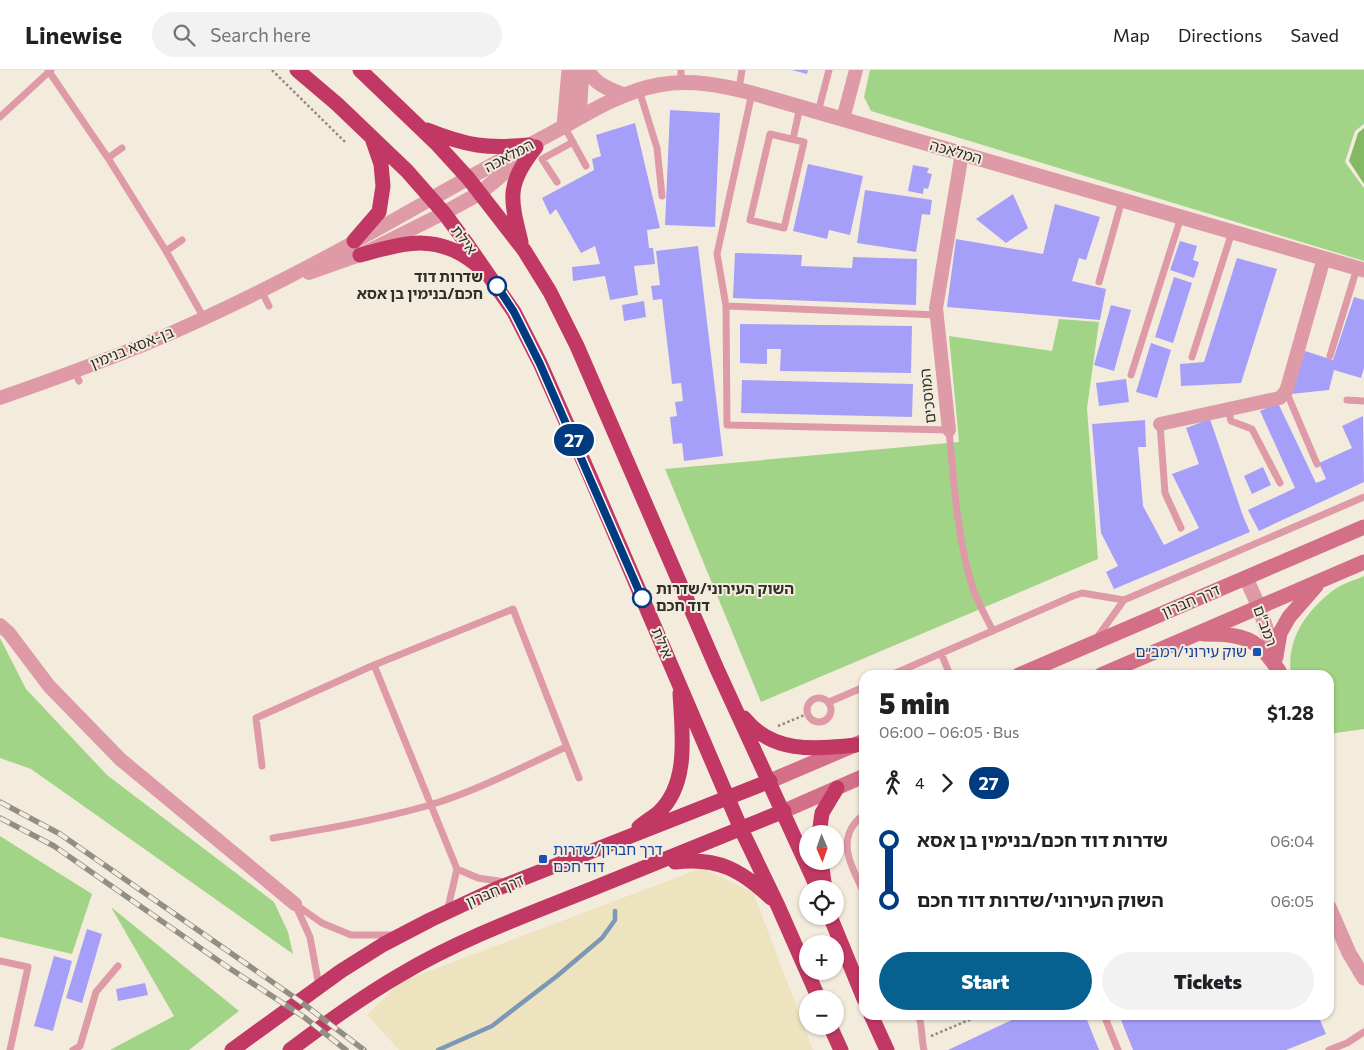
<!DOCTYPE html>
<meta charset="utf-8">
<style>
body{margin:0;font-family:Commissioner,"Noto Sans Hebrew",sans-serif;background:#f2f2f2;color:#202124;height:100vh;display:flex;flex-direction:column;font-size:19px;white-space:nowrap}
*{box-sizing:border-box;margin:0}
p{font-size:16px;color:#757577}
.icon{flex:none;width:28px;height:28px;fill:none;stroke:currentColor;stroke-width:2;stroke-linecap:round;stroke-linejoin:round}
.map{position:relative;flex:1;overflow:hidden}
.panel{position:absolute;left:859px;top:600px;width:475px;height:350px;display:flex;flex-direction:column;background:#fff;border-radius:15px;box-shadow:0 1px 4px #0004}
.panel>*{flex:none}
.badge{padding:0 10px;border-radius:16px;font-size:18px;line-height:32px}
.needle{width:32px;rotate:178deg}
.controls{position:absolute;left:799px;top:755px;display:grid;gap:10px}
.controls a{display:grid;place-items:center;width:45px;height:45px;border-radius:50%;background:#fff;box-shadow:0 1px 4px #0004;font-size:25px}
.map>.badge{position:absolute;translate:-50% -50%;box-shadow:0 0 0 2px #fff}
.legs{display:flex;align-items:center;gap:8px;height:55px;padding:0 20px;font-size:16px}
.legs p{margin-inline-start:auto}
.head{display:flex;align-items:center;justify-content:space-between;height:85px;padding:0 20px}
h1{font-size:28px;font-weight:800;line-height:38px}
.action{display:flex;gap:10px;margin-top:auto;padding:10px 20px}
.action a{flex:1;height:58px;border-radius:30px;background:#066191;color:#fff;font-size:20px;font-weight:800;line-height:58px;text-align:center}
.action a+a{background:#f2f2f2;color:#202124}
ul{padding:0 20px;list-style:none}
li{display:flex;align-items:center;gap:18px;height:60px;font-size:19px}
li i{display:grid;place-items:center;width:8px;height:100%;margin:0 6px;background:currentColor}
li i::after{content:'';width:12px;height:12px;margin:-6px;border:4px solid;border-radius:50%;background:#fff}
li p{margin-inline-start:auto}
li:first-child i{background:linear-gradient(#0000 50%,currentColor 0)}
li:last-child i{background:linear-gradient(currentColor 50%,#0000 0)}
header{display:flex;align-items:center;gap:30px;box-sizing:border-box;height:70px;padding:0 25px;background:#fff;border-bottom:1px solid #e0e0e0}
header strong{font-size:24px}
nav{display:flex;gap:28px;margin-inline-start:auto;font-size:18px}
.search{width:350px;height:45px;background:#f2f2f2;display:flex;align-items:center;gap:12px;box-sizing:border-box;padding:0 18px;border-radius:28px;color:#757577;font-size:19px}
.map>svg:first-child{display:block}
.green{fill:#a1d486}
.forest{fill:#83b864}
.sand{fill:#ede3be}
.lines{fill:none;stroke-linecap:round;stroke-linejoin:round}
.stream{stroke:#7c98b6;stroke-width:4.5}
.building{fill:#a69ff9}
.path{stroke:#8e8a7f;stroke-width:2.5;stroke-dasharray:2.5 2.5;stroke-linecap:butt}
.service{stroke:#df9aa8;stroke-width:7}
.minor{stroke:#df9aa8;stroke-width:14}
.tertiary{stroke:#df9aa8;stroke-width:15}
.secondary{stroke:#d36f86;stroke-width:15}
.trunk{stroke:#c23864;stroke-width:15}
.rail-casing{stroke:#928e83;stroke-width:5.5}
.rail{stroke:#f3ecdd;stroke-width:4;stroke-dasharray:11;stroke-linecap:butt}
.line-1-casing{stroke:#fff;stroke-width:11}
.line-1{stroke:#003b80;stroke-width:8}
.stop-1-dot{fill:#fff;stroke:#003b80;stroke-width:2.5}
.transit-dot{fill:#1a4fb4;stroke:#f3ecdd;stroke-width:2}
.labels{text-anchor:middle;stroke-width:4;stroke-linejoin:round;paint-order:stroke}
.street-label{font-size:15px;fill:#302e28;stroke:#f3ecdd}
.stop-label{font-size:15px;font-weight:bold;fill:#302e28;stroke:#f3ecdd;text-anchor:end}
.transit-label{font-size:15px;fill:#164399;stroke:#f3ecdd;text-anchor:end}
</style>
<header>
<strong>Linewise</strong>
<div class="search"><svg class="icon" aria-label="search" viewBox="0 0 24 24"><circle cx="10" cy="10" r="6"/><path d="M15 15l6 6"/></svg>Search here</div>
<nav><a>Map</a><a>Directions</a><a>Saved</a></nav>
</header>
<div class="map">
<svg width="1364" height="980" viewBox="0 0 1364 980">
<rect width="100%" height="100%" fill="#f3ecdd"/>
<!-- green -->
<path class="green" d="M870,0H1364V54L1355,61L1345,92L1364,118V191L871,41L864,27Z
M1059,249L1099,252L1087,338L1098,489L761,632L665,399L959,372L949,266L1052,281Z
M1364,506V659L1329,664V605H1291C1286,568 1307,540 1335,519C1344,513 1355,510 1364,506Z
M0,568L26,619L107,705L274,832L288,862L293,884L31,699L0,688Z
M0,766L92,824L72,884L0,867Z
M111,837L239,941L189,980H110L174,946Z"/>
<!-- forest -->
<path class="forest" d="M1364,58V114L1349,91L1358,63Z"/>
<!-- sand -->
<path class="sand" d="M702,798L753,822L813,980H399L367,945L400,912Z"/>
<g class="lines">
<!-- stream -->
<path class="stream" d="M438,980L492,956L557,906L602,868L615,850V841"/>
</g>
<!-- building -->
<path class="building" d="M792,0H808L807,4Z
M670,40L720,43L715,157L665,155Z
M635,53L660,158L647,160L649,178H653L655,194L634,196L638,225L610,230L605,206L573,211L572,197L600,194L595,176L581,183L556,139L550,145L542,128L594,100L592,89L601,86L596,65Z
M808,94L863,106L850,165L829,160L827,169L793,161Z
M913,95L929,98L927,103L932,104L928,119L924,118L923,124L908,121Z
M865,120L932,130L930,145L922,144L916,182L857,173Z
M1013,124L1028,158L1006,173L976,149Z
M1055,134L1100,147L1086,190L1079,188L1072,211L1106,219L1100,250L947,237L956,169L1043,184Z
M1180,171L1197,176L1193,190L1199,192L1194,208L1170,200Z
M698,176L723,386L684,391L682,373L673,374L670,347L677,346L675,332L683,331L681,313L672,314L662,229L653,230L651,216L660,215L656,181Z
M735,183L802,185L801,196L852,198L853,187L917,189L916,235L733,228Z
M1237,188L1277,199L1241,313L1181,316L1180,294L1204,292Z
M1174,207L1192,213L1173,273L1155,267Z
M1354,227L1364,230V298L1361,308L1334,300L1329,320L1291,324L1305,281L1333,290Z
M644,231L646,247L624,251L622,235Z
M1111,235L1131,240L1114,301L1094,295Z
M740,254L912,256L911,303L780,301L781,279H767V294L740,293Z
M1151,273L1171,280L1157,328L1136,322Z
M1126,309L1129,332L1099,336L1096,313Z
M742,310L913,314L912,347L741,343Z
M1278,333L1316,413L1326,409L1319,393L1352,378L1342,356L1363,346L1364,412L1259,461L1248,440L1295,418L1260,341Z
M1210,349L1243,446L1250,462L1114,519L1106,502L1118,496L1101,463L1092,354L1145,350L1146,377H1138L1143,436L1164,475L1199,458L1172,404L1199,394L1186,358Z
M1263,397L1271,415L1252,424L1244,406Z
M87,859L102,864L82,933L66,928Z
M54,886L72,891L53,961L34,956Z
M145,913L148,925L118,931L116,919Z
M1022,945H1085L1099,980H948Z
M1119,945H1318L1326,964L1286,980H1133Z"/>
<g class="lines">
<!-- path -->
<path class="path" d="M272,0L346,73
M778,656L807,644
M931,966L981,945"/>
<!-- service -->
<path class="service" d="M48,0L108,88
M681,12V0
M739,19L742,0
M639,20L657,78L662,126
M752,23L717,184L726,236L727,355L949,360C954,413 957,468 973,519C978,533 986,547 993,561
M818,42L829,0
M0,47L51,0
M564,56L586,96
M770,64L804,72L784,158L750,150Z
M793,69L800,37
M122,78L108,88L166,181L204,248
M557,112L542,89L573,72
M166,181L182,170
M1099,212L1122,130
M261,220L269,236
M726,236L937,245
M1330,286L1357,198
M1192,287L1232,162
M74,301L79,311
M1131,305L1181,147
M1286,321L1317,394
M1347,330L1364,331
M1228,339L1231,351L1252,359L1280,413
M1160,354L1165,423L1181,458
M1096,569L1124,530L1364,427
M941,583L950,605
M374,595L457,799L447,842
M891,605L1073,526L1082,523L1124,530
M807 640a12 12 0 1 1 24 0a12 12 0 1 1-24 0Z
M829,632L864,617
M262,696L256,648L374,595L513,539L579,708
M864,746C859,747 858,750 855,753C837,775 854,801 864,823
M273,768C325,759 378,750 430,735C477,721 522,697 566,677
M457,799L478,808L505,812
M295,834L322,853L351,865H394
M295,834L310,867L319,916
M0,891L28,897L10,980
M918,945C923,955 921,969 924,980
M1104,945L1118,980
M73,980L80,976L96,922L118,896
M1329,980L1347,973L1364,962"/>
<!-- minor -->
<path class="minor" d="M843,49L856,0
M309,203L360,185L444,143
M0,328C48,311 96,294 143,275C242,234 338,182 431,129
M1160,354L1280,328L1286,321L1288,315L1324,188
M949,360L936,238L962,83
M0,555L9,563L49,616L120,689L295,834"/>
<!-- tertiary -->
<path class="tertiary" d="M588,0C594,14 611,20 624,25
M579,48L582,0
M564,56L569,0
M431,129C471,106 511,85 552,63C585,45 620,22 658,15C691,9 721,15 752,23L1364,200
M444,143L480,123L529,82
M1246,508L1259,537L1276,588
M1329,837L1349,883L1364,908"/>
<!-- secondary -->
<path class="secondary" d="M1203,564C1221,564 1244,564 1258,576C1266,582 1273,592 1279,601
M1276,586L1280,563L1289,547L1316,516
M1019,605L1364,457
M1101,605L1364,492
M770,711L864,671
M784,741L864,706"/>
<!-- trunk -->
<path class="trunk" d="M297,0L337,34L407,101L444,143L467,174L514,242L540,293L590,406L741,759L778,836L819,929
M360,0L436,73L468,108L524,180L550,222L577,276L717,599L818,819
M427,60C467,76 487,79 529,75
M354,171L379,142L383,116L381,94L373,71
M521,172C510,128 506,114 536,77
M360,185C405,173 437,162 477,195
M744,648C773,684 815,679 856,675
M639,757C645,752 652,748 658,743C690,714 682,662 680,623
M819,764L822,743L837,718
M821,791L825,819
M675,792C718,787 741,800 771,828
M830,846L864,929
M871,945L887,980
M830,956L841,980
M232,980L341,901L384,874L430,850L496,819L770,711
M290,980C326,953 362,927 400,905C460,869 529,844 594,818C657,793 720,767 784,741"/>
<!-- rail casing -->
<g class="rail-casing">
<path id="rail" d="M0,732L60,764L301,932L364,980
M0,748L54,776L226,896L304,947L346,980"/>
</g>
<!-- rail -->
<use href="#rail" class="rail"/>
</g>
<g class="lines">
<!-- line-1 casing -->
<g class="line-1-casing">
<path id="line-1" d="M497,216L514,242L540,294L642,528"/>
</g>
<!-- line-1 -->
<use href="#line-1" class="line-1"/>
</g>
<!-- markers -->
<g class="stop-1-dot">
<circle cx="497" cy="216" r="9"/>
<circle cx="642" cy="528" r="9"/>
</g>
<g class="transit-dot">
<rect x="1252" y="577" width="10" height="10" rx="2.5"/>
<rect x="538" y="784" width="10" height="10" rx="2.5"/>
</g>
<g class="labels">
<!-- street labels -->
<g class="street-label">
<text transform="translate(956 82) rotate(16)" y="5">המלאכה</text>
<text transform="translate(509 86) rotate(-28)" y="5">המלאכה</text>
<text transform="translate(464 170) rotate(53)" y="5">אילת</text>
<text transform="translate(132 278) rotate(-22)" y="5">בן-אסא בנימין</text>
<text transform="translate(928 326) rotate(-96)" y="5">המוסכים</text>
<text transform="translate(1191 531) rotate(-23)" y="5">דרך חברון</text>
<text transform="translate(1265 556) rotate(70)" y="5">רמב"ם</text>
<text transform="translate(662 573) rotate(67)" y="5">אילת</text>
<text transform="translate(495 821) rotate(-23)" y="5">דרך חברון</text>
</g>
<!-- stop labels -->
<g class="stop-label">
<text x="483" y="212">שדרות דוד<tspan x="483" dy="17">חכם/בנימין בן אסא</tspan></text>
<text x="656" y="524" text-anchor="start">השוק העירוני/שדרות<tspan x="656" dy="17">דוד חכם</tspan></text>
</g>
<!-- transit labels -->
<g class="transit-label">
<text x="1247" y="587">שוק עירוני/רמב״ם</text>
<text x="553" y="785" text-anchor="start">דרך חברון/שדרות<tspan x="553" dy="17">דוד חכם</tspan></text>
</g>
</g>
</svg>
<div class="controls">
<a><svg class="needle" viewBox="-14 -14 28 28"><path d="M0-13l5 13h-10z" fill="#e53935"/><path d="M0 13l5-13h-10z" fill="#757577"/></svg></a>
<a><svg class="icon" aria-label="locate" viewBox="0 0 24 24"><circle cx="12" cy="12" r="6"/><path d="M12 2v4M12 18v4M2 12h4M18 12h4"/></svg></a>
<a>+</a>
<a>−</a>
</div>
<b class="badge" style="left:574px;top:370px;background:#003b80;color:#fff">27</b>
<section class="panel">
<div class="head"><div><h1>5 min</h1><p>06:00 – 06:05 · Bus</p></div><b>$1.28</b></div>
<div class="legs"><svg class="icon" aria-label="walk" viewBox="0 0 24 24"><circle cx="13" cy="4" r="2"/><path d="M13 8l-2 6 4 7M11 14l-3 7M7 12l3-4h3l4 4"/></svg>4<svg class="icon" aria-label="forward" viewBox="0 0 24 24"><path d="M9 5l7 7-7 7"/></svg><b class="badge" style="background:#003b80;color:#fff">27</b></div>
<ul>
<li><i style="color:#003b80"></i><b>שדרות דוד חכם/בנימין בן אסא</b><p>06:04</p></li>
<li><i style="color:#003b80"></i><b>השוק העירוני/שדרות דוד חכם</b><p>06:05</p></li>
</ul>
<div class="action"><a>Start</a><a>Tickets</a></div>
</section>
</div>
